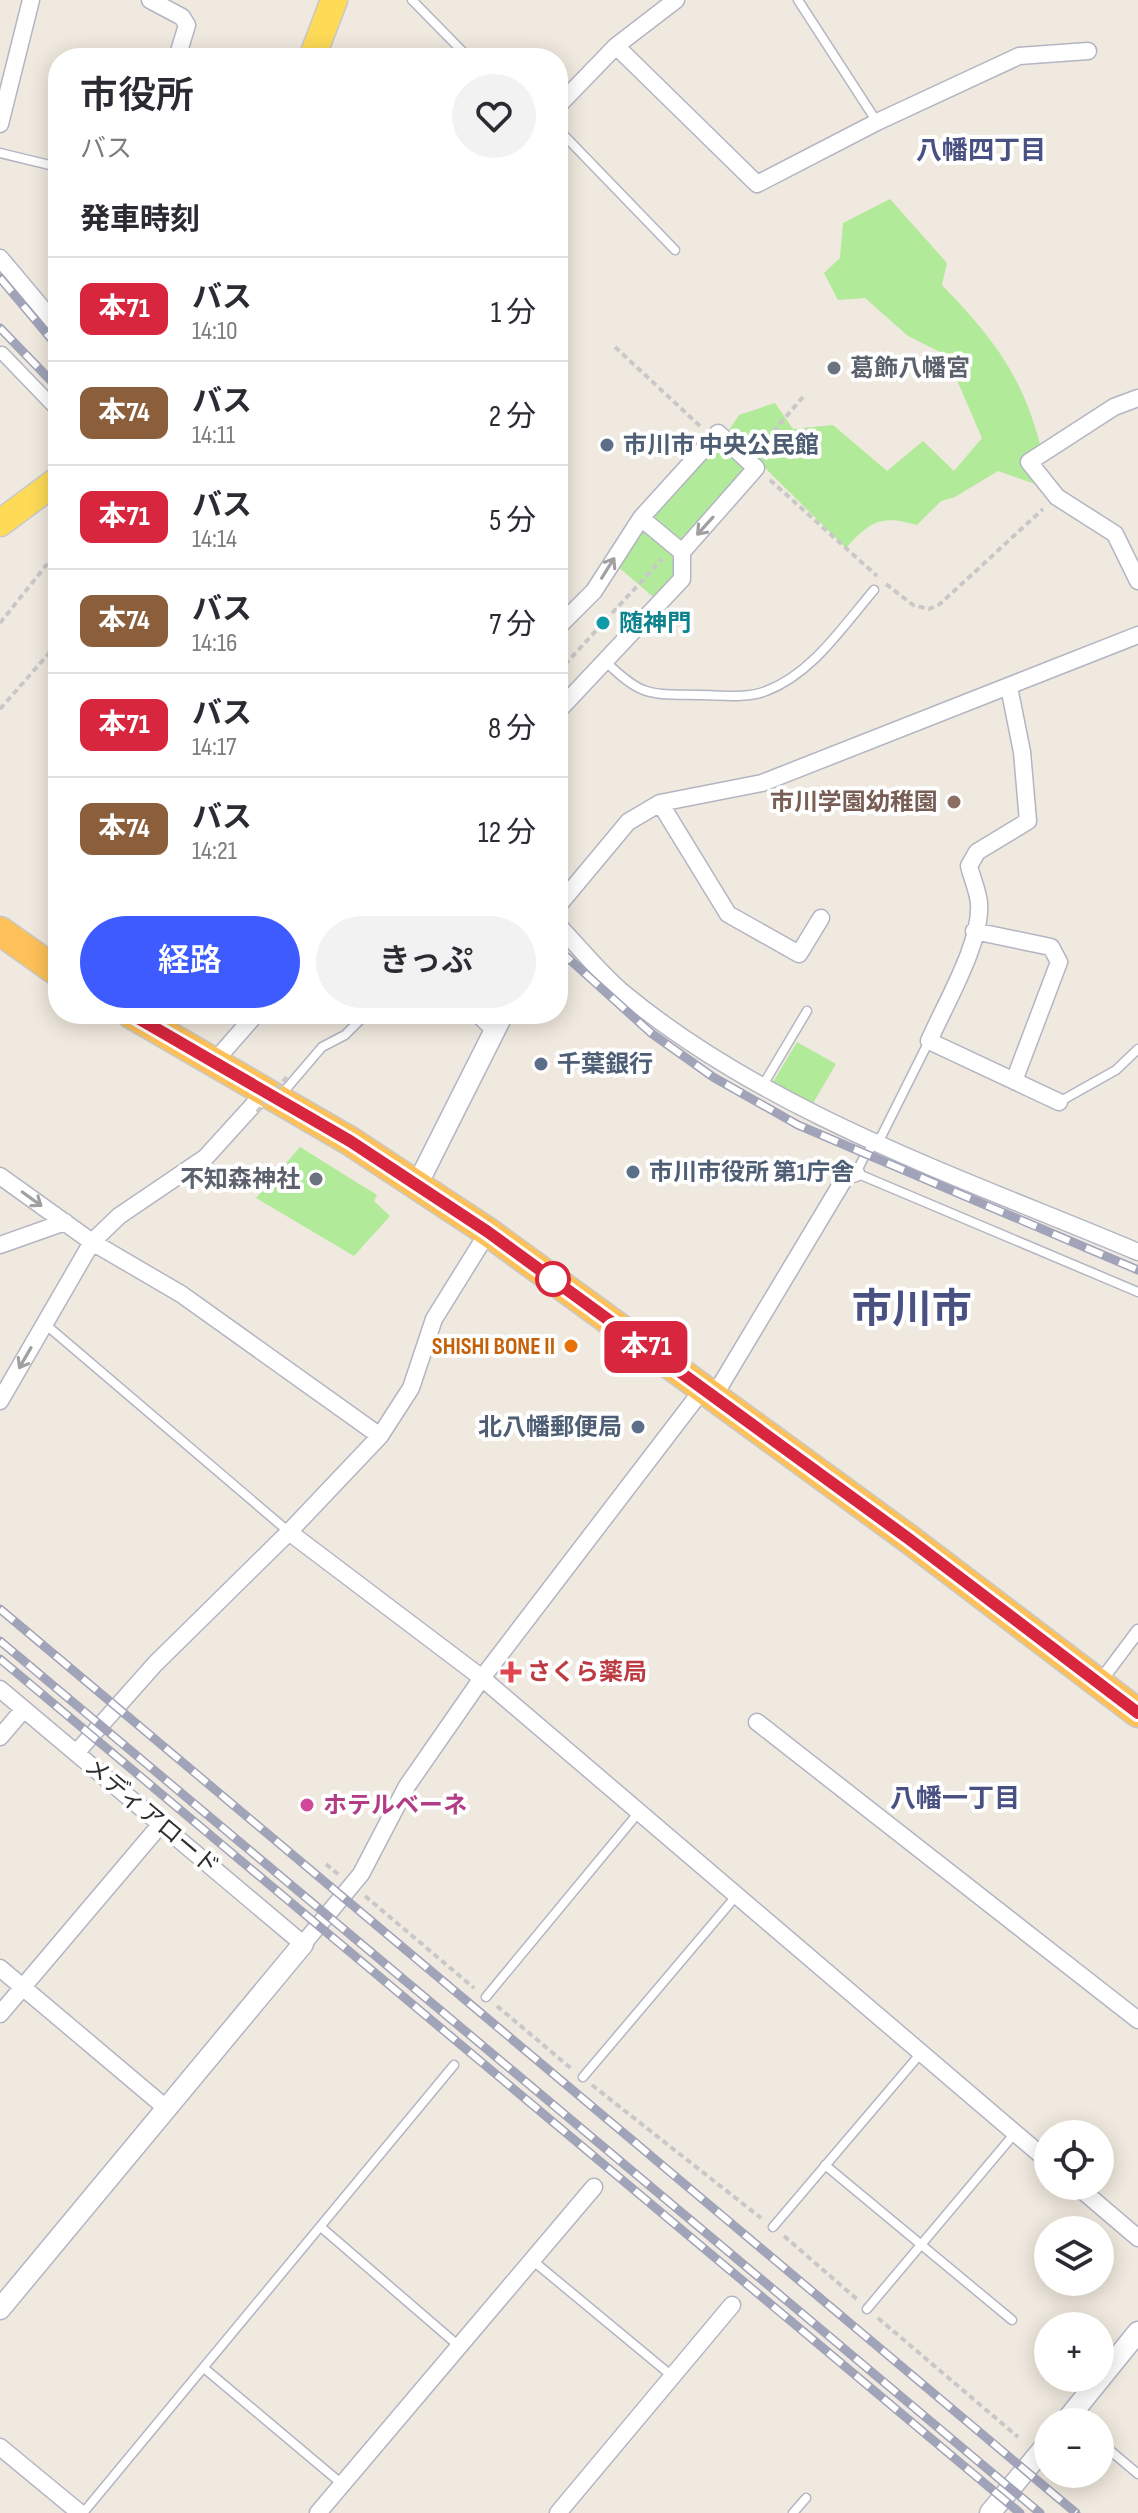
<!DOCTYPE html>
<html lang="ja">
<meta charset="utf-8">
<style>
body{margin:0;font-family:"Sofia Sans Condensed","Noto Sans JP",sans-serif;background:#f2f2f3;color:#2b2b33;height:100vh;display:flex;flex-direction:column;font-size:30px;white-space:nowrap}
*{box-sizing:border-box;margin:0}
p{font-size:26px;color:#7c7c81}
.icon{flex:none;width:44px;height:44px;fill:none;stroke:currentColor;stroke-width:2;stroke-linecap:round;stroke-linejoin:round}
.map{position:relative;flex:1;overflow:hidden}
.side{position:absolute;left:48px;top:48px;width:520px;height:976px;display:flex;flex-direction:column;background:#fff;border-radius:32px;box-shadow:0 4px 20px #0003}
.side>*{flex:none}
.badge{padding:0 16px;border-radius:12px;font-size:28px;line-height:52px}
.fabs{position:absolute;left:1034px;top:2120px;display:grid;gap:16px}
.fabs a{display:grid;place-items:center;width:80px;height:80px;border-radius:50%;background:#fff;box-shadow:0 4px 20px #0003;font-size:40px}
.map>.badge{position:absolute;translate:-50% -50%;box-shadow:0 0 0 4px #fff}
h2{padding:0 32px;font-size:30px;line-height:72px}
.round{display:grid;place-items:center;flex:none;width:84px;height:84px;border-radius:42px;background:#f2f2f3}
.summary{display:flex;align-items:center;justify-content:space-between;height:136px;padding:0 32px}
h1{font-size:38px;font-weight:600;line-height:60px}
.primary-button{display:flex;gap:16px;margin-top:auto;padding:16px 32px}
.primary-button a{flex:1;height:92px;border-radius:48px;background:#3d5bff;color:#fff;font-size:32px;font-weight:600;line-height:92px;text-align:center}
.primary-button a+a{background:#f2f2f3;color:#2b2b33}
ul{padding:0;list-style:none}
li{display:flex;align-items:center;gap:24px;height:104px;padding:0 32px;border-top:2px solid #e1e1e2}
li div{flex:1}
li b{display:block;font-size:30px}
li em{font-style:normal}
li .badge{min-width:88px;font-weight:700;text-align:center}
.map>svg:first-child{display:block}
.green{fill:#b1ea98}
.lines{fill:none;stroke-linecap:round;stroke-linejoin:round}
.service-casing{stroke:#b3b5c2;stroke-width:11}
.pedestrian-casing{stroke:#b3b5c2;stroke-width:15}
.minor-casing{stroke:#b3b5c2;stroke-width:19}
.tertiary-casing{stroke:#b3b5c2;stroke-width:23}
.primary-casing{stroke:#c8c8c8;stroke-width:29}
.trunk-casing{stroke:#c8c8c8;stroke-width:31}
.path{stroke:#c8c8c8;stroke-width:4;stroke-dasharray:6 4;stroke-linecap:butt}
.service{stroke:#fff;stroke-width:8}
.pedestrian{stroke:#fff;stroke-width:12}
.minor{stroke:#fff;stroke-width:16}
.tertiary{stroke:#fff;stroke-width:20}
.primary{stroke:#fddb57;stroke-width:26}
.trunk{stroke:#fec159;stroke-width:28}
.rail-casing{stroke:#a1a4b9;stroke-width:9}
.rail{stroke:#fff;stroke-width:6;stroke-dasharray:18;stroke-linecap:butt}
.path-bridge{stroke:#c8c8c8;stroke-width:4;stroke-dasharray:6 4;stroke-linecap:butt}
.oneway{stroke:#a0a0a0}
.line-casing{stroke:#fff;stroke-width:18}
.line{stroke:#d7263d;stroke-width:12}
.worship-dot{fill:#6b7280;stroke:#fff;stroke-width:3}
.service-dot{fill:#5c6f8a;stroke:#fff;stroke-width:3}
.culture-dot{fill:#0f9aa8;stroke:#fff;stroke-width:3}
.education-dot{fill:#8d6e63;stroke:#fff;stroke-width:3}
.stop-dot{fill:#fff;stroke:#d7263d;stroke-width:4}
.food-dot{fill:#e8710a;stroke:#fff;stroke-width:3}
.health-dot{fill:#e0444e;stroke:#fff;stroke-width:3}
.hotel-dot{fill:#d1479c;stroke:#fff;stroke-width:3}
.labels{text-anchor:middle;stroke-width:8;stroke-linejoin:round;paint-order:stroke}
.worship-label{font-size:24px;font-weight:bold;fill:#5b616d;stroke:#fff;text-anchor:start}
.service-label{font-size:24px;font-weight:bold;fill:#4e5e75;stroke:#fff;text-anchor:start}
.culture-label{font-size:24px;font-weight:bold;fill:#0d838f;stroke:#fff;text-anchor:start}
.education-label{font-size:24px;font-weight:bold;fill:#785e54;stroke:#fff;text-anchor:end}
.food-label{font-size:24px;font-weight:bold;fill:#c56008;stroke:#fff;text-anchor:end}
.health-label{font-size:24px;font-weight:bold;fill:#be3a42;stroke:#fff;text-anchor:start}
.hotel-label{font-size:24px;font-weight:bold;fill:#b23c85;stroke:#fff;text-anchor:start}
.street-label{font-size:24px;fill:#2d2d2d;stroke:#fff}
.neighbourhood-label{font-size:26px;font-weight:bold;fill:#495183;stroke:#fff}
.town-label{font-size:40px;font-weight:bold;fill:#495183;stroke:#fff}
</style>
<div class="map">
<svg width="1138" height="2513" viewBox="0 0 1138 2513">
<rect width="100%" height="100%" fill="#f0e9df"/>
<!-- green -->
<path class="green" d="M890,199L947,263L942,285C992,337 1021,373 1040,444L1021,458L1035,484L998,471L955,497L941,501L917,525C882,515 871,520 846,548L757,460L683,541L670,602L652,596L616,565L638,530L729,430L739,415L775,403L793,429L833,425L887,471L923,441L954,471L982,438L946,355L908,336L865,298L838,300L824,273L840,258L843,223Z
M797,1042L836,1064L812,1105L773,1082Z
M300,1147L377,1195L374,1201L390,1216L354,1256L256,1198Z"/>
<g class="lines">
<!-- service casing -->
<g class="service-casing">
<path id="service" d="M412,0L469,58
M798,0L877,122
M558,129L675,250
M0,153L58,167
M605,661C642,697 648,694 698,695C720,695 746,699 766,691C812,674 843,626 874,590
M472,1014L493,1034
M929,1041L882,1135L865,1155L856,1173L1138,1292
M763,1085L807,1011
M281,1095L322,1047L345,1035L366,1014
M1059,1102L1116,1070L1138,1049
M45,1324L289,1532
M486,1997L639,1812
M583,2077L737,1895
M825,2165L1012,2320
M773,2227L921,2053
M322,2228L460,2347
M532,2260L672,2376
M867,2309L1015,2133
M204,2368L342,2484
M1100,2442L1138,2474
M83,2513L454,2065
M793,2513L806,2498"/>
</g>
<!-- pedestrian casing -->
<g class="pedestrian-casing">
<path id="pedestrian" d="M2,353L58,411
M1099,1683L1138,1631"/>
</g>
<!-- minor casing -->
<g class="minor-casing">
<path id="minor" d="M150,0L182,17L187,25L177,58
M616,46L757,184L877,122L1019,56L1088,51
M558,106L616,46L676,0
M0,124L31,0
M0,258L58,327
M1138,398L1114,407L1029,462L1057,497L1115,534L1138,581
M641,518L682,552
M558,627L594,591L641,518L718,433L756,468L682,552V579L558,711
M1009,687L1022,752L1028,821L977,852L969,866C972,878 978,891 979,903C982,943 945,1004 929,1041L1059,1102
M660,803L728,914L799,954L821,918
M558,906L628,822L660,803L762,783L1138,635
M558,925C579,947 598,971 621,991C767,1113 965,1179 1138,1252
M974,931L1051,947L1059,962L1014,1081
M214,1062L256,1014
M0,1176L92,1242L181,1294L380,1436
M0,1245L65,1222
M714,1396L846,1176L856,1173
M0,1401L92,1242L119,1216L206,1157L265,1092
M289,1532L482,1678L1048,2161
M0,1689L303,1944L361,1874L407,1786L482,1678L703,1389
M757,1722L1138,2020
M0,1737L24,1709
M76,1753L155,1664L289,1532L380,1436L411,1388L434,1319L488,1232
M0,1968L166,2108
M0,2014L161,1824
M1077,2186L1138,2238
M0,2447L80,2513
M318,2513L594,2187
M558,2513L732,2305"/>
</g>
<!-- tertiary casing -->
<g class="tertiary-casing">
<path id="tertiary" d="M418,1183L503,1014
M0,2309L303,1944
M1065,2422L1138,2332
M990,2513L1048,2443"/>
</g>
<!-- primary casing -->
<g class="primary-casing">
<path id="primary" d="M312,58L334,0
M0,523L58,480"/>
</g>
<!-- trunk casing -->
<g class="trunk-casing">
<path id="trunk" d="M0,931L58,972
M131,1014L350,1141L488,1232L909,1539L1138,1713"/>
</g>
<!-- path -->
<path class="path" d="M615,347L701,427
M760,447L803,397
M770,480L877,576
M886,584L913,605L929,609L940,604L1043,509
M0,623L52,558L58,565
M558,672L662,559
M0,709L58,643
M326,1864L339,1875
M365,1896L474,1988
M497,2006L573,2070
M592,2085L761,2218
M784,2236L859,2301
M878,2318L1018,2437"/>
<!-- service -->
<use href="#service" class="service"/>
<!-- pedestrian -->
<use href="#pedestrian" class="pedestrian"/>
<!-- minor -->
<use href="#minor" class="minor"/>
<!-- tertiary -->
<use href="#tertiary" class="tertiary"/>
<!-- primary -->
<use href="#primary" class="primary"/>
<!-- trunk -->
<use href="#trunk" class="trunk"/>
<!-- rail casing -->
<g class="rail-casing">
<path id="rail" d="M0,278L58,347
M0,328L58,388
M558,949L651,1033L713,1077L798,1125L1138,1270
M0,1609L1076,2513
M0,1641L1040,2513
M0,1659L1020,2513"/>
</g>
<!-- rail -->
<use href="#rail" class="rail"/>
<!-- path-bridge -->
<path class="path-bridge" d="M257,1112L287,1077"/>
</g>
<!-- one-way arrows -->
<defs><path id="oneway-shaft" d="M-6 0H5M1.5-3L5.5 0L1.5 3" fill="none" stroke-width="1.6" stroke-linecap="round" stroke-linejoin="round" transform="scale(2)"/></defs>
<g class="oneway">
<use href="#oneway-shaft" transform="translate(705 526) rotate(132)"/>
<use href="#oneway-shaft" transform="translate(608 568) rotate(-58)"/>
<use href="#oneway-shaft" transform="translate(32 1199) rotate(36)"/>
<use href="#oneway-shaft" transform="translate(25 1358) rotate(120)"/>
</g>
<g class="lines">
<!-- line casing -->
<g class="line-casing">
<path id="line" d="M131,1014L350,1141L488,1232L909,1539L1138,1713"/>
</g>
<!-- line -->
<use href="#line" class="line"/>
</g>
<!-- markers -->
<g class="worship-dot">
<circle cx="834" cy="368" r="8"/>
<circle cx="316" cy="1179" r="8"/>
</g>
<g class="service-dot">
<circle cx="607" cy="445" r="8"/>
<circle cx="541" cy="1064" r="8"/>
<circle cx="633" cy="1172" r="8"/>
<circle cx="638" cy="1427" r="8"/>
</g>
<circle class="culture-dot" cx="603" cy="623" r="8"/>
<circle class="education-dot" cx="954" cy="802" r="8"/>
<circle class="stop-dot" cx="553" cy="1279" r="16"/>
<circle class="food-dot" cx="571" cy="1346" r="8"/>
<path class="health-dot" d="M507 1660h8v8h8v8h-8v8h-8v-8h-8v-8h8z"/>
<circle class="hotel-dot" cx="307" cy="1805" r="8"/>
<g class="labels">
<!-- worship labels -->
<g class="worship-label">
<text x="850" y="376">葛飾八幡宮</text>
<text x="300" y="1187" text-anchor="end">不知森神社</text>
</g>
<!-- service labels -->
<g class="service-label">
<text x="623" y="453">市川市 中央公民館</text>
<text x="557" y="1072">千葉銀行</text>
<text x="649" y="1180">市川市役所 第1庁舎</text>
<text x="622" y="1435" text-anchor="end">北八幡郵便局</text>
</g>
<!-- culture labels -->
<g class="culture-label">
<text x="619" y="631">随神門</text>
</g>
<!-- education labels -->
<g class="education-label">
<text x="938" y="810">市川学園幼稚園</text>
</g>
<!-- food labels -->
<g class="food-label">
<text x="555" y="1354">SHISHI BONE II</text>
</g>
<!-- health labels -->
<g class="health-label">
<text x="527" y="1680">さくら薬局</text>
</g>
<!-- hotel labels -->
<g class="hotel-label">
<text x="323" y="1813">ホテルベーネ</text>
</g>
<!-- street labels -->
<g class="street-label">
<text transform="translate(152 1816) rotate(40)" y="8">メディアロード</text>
</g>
<!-- neighbourhood labels -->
<g class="neighbourhood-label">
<text x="981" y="159">八幡四丁目</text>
<text x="955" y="1807">八幡一丁目</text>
</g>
<!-- town labels -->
<g class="town-label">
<text x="912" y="1322">市川市</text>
</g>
</g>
</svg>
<div class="fabs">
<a><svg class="icon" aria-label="locate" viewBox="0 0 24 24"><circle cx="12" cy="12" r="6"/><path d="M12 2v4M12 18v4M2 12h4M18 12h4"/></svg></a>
<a><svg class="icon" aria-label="layers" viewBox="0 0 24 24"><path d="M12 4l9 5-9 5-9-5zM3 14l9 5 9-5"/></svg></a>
<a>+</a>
<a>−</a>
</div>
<b class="badge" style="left:646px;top:1347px;background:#d7263d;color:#fff">本71</b>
<section class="side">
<div class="summary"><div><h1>市役所</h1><p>バス</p></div><a class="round"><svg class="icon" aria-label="heart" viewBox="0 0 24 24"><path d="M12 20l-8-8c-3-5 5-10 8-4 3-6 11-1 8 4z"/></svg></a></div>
<h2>発車時刻</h2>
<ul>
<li><span class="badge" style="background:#d7263d;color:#fff">本71</span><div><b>バス</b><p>14:10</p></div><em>1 分</em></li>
<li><span class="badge" style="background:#8b5e3c;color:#fff">本74</span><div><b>バス</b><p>14:11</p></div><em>2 分</em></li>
<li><span class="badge" style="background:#d7263d;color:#fff">本71</span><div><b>バス</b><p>14:14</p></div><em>5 分</em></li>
<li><span class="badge" style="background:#8b5e3c;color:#fff">本74</span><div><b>バス</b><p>14:16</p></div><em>7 分</em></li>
<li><span class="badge" style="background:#d7263d;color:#fff">本71</span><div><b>バス</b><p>14:17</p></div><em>8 分</em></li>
<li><span class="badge" style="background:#8b5e3c;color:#fff">本74</span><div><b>バス</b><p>14:21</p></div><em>12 分</em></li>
</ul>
<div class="primary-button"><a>経路</a><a>きっぷ</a></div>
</section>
</div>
